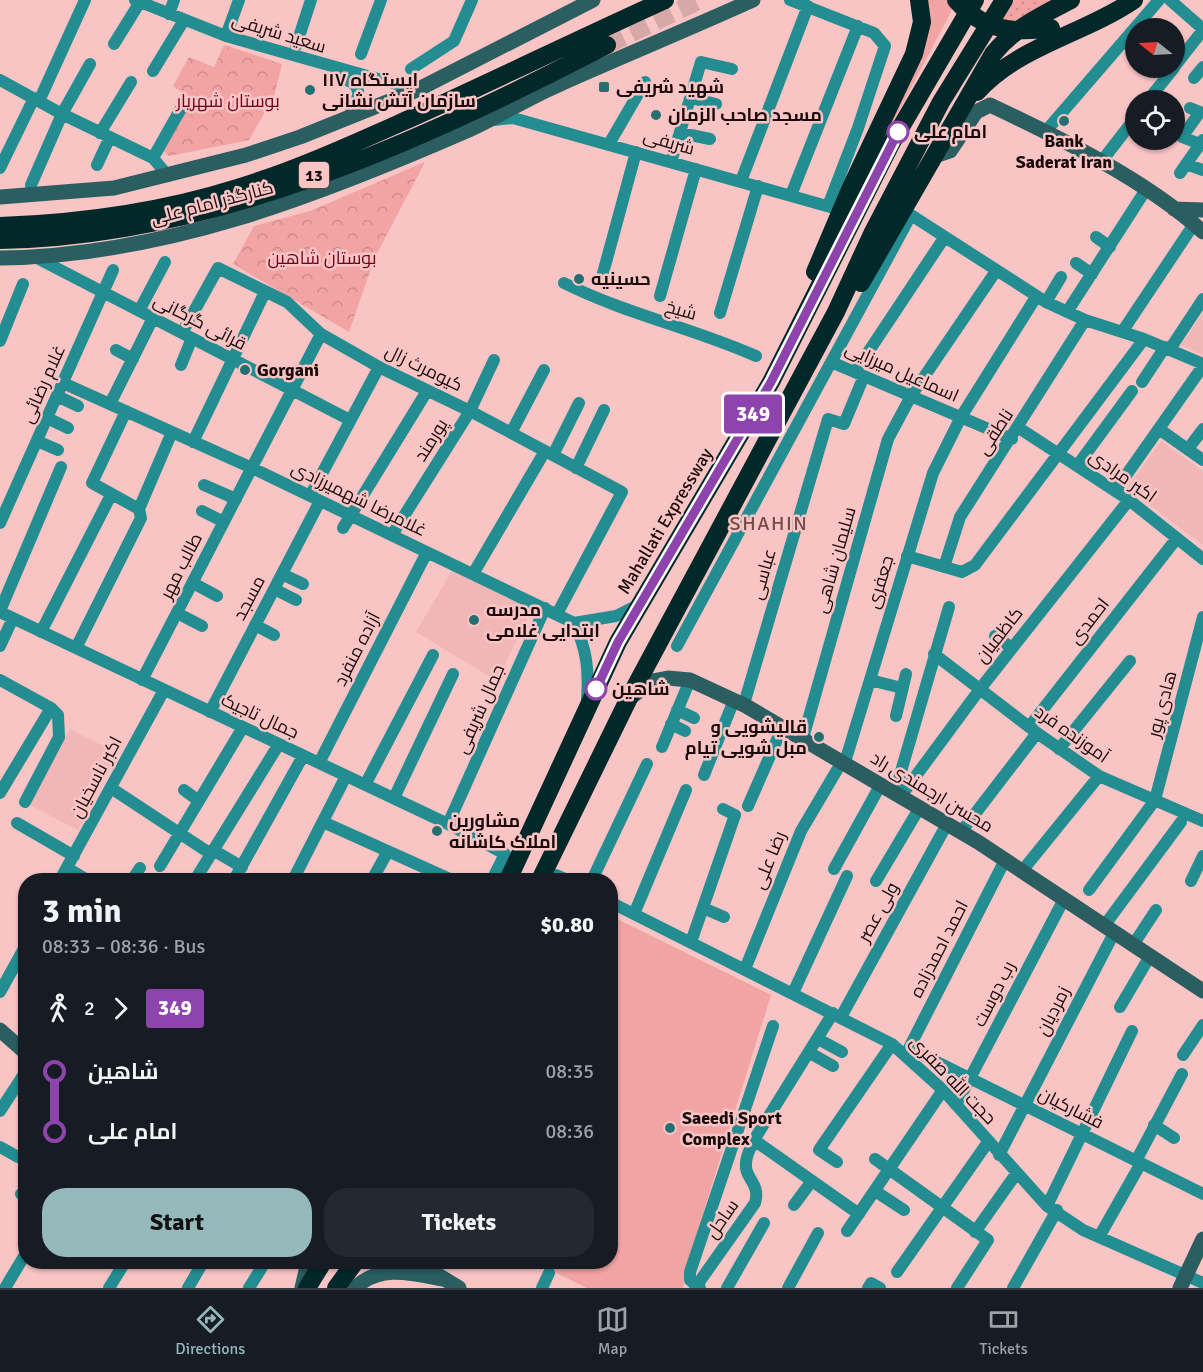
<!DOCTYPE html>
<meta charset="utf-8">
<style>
body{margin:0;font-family:Signika,Cairo,sans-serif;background:#242831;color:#f1f3f6;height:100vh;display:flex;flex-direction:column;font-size:22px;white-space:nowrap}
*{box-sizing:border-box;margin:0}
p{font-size:20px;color:#9ea1a6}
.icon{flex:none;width:33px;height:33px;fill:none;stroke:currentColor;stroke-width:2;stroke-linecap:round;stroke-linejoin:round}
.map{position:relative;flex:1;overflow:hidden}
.side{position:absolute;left:18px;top:873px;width:600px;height:396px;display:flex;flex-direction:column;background:#171b24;border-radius:24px;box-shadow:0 2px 4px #0004}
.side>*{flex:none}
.badge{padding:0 12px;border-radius:4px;font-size:21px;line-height:39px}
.needle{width:39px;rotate:288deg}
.tools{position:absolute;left:1125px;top:18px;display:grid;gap:12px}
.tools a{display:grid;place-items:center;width:60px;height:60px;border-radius:50%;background:#171b24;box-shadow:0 2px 4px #0004;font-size:30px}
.map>.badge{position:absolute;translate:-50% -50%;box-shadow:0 0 0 3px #fff}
.legs{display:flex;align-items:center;gap:9px;height:66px;padding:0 24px;font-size:20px}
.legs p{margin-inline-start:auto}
.summary{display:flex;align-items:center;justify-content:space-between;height:102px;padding:0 24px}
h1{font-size:33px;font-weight:700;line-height:45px}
.button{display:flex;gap:12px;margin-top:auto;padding:12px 24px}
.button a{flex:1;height:69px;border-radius:24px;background:#95b8bb;color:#111;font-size:24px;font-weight:700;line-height:69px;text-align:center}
.button a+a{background:#242831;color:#f1f3f6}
ul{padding:0 24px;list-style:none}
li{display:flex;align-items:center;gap:21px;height:60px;font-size:22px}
li i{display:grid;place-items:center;width:9px;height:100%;margin:0 8px;background:currentColor}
li i::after{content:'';width:15px;height:15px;margin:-8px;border:4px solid;border-radius:50%;background:#171b24}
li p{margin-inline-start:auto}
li:first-child i{background:linear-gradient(#0000 50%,currentColor 0)}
li:last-child i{background:linear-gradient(currentColor 50%,#0000 0)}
.dock{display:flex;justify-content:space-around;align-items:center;height:84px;border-top:2px solid #363941;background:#171b24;font-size:16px;color:#9ea1a6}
.dock a{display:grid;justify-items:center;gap:3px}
.dock .active{color:#95b8bb}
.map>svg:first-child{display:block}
.built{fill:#f2b6b6}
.grass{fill:url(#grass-dots)}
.park{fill:url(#park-crowns)}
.garden{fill:#f2a3a4}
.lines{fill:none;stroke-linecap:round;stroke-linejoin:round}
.highway-tunnel{stroke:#d7a8a8;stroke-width:18;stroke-dasharray:18 9;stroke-linecap:butt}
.street{stroke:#238d91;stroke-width:12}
.secondary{stroke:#2a5e60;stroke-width:15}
.highway{stroke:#022829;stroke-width:18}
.highway-bridge{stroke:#022829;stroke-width:18}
.line-1-casing{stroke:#fff;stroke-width:14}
.line-1{stroke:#8e44ad;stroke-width:9}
.poi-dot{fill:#246f72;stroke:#f8c4c4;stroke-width:2}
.stop-1-dot{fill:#fff;stroke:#8e44ad;stroke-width:3}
.labels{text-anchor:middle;stroke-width:5;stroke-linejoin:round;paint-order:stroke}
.shield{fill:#f8c4c4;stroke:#5d4242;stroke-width:1.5}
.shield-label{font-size:16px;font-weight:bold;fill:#1b0a0b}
.street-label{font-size:18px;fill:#1b0a0b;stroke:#f8c4c4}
.poi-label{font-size:18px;font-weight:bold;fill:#1b0a0b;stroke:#f8c4c4;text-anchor:start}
.park-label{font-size:18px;fill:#71021c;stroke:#f8c4c4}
.stop-label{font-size:18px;font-weight:bold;fill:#1b0a0b;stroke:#f8c4c4;text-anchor:start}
.neighbourhood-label{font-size:20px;letter-spacing:1.5px;fill:#764a4b;stroke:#f8c4c4}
</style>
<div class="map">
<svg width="1203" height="1288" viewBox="0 0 1203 1288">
<defs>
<pattern id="grass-dots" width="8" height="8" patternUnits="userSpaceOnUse" patternTransform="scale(1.5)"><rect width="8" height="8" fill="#f2a3a4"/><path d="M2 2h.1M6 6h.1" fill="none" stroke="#cf8b8c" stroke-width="1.8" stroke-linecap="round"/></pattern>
<pattern id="park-crowns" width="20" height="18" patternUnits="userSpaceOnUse" patternTransform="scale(1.5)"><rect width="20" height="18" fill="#f2a3a4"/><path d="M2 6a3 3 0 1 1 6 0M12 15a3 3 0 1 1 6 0" fill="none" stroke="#cf8b8c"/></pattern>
</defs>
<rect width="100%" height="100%" fill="#f8c4c4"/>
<!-- built -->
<path class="built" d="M1203,313V355L1181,345Z
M1161,441L1203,471V545L1127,488Z
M452,571L532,609L497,681L416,632Z
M70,729L118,754L78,830L30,805Z"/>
<!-- grass -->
<path class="grass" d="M1010,0H1059L1013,27L997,23Z"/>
<!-- park -->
<path class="park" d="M224,45L282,64L274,96L249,140L169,156L162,150L191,99L173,86L189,57L214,67Z
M425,162L375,257L349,332L233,264L254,226L310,211Z"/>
<!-- garden -->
<path class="garden" d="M925,0H949L954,6L860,185Z
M611,916L771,995L685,1271L683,1288H587L546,1268L549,1262H610Z"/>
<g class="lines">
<!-- highway-tunnel -->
<path class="highway-tunnel" d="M607,45L700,0"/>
<!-- street -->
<path class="street" d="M135,0L226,36L417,90
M790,0L874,33L885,46L858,128L828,206
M1170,0L1203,29
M169,14L174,0
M226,36L239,0
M114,44L140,2
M296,46L311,0
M361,54L381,0
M1174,67L1203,30
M411,69L454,41L472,0
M153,71L184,20
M340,77C367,86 359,98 348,118
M1194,78L1203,67
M0,80L62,114L153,158L168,176
M691,98L716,104
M1148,100L1174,68
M39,101L85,0
M1190,108L1200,112L1182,137L1200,144
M493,120L513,118L841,210
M1046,131L1159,0
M100,133L131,82
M681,133L710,139
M609,144L645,82
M153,158L184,103
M671,162L701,62L732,69
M1101,162L1136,117
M1186,164L1203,170
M97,165L110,137
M0,168L34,98
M1180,173L1203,140
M741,181L808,6
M31,185L62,114L90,64
M791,195L858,26
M911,215L1046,302L1085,320L1144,339L1203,364
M1096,237L1110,247
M33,256L350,420
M1076,263L1092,274
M602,277L636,152
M564,283C626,314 693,328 756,356
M660,296L696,169
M1046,302L1061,277
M139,311L165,262
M1067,312L1145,191
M720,313L758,186
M1122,332L1194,224
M182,333L218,268L287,302L321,334L379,367L470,411L622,492L557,614
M0,341L23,284
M1170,349L1203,299
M116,350L133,359
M831,362L1012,439
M181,365L192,338
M855,372L944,238
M1142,382L1165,347
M63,383L252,468L574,623L616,616L638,605
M57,396L78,406
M110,404L153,318
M47,418L68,428
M1019,428L1129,500L1203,559
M1159,429L1203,460
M511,433L544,370
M37,441L58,450
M193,442L265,292
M1188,449L1203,429
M553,455L579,403
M1077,466L1132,391
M576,468L604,410
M204,485L236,499
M1115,491L1203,366
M310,496L379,367
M139,509L172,432
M202,511L224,522
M0,523L113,270
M343,528L427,391
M392,535L470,411L494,360
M907,556L962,572L975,565L1144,339
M944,567L960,517L1085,320
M282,574L303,584
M473,574L545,451
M193,583L217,596
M274,589L296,600
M0,611L61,467
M0,612L448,824L505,854L492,880
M177,613L202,626
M574,623C587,649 589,671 587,700
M255,625L274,635
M41,632L111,495
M995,636L1012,648
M0,646L13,618
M677,646L911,215
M76,648L141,518L139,509L92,483L126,411
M934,654L1037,733L1099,776L1203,821
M0,680L51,708L58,715L59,737L25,802
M142,680L321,334
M870,680L902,688
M744,704L828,419L844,424L864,376
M677,710L694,718
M210,712L320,501
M896,716L906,674
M671,724L685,731
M1029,727L1177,538
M803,738L888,439L911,396L996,271
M662,747L690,680
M1059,749L1130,661
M845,762L933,473L961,417L1036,297
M319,763L427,552
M704,775L734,700
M365,785L433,655
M111,788L211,854
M184,790L199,801
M895,792L949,607
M0,793L51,708
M901,796L980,689L1129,500
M394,798L453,674
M748,806L783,726
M323,822L452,880
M17,823L74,856
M448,824L545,608
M961,832L1037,733
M213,850L242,867
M160,866L243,727
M67,868L87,880
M834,869L881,784
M1022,871L1099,776
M556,875L567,880
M60,880L164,690
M132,880L140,868
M195,880L279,744
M234,880L303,756
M293,880L346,776
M372,880L388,851
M592,880L647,764
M876,881L920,807
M1191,881L1203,856
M1089,890L1155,800L1203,617
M610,902L892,1044L943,1090L1047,1206L1083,1230L1203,1283
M703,908L724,917
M634,914L686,790
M1104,926L1181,822
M691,942L735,815L723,809
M1133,945L1156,910
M745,969L801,831L837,770
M0,992L26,945
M793,993L847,876
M1120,1007L1150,956
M841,1017L947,824
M818,1039L842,1052
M810,1053L833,1066
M906,1054L1005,860
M923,1055L1203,1194
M1183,1055L1203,1025
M956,1105L1064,899
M0,1111L26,1071
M1154,1125L1174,1138
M754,1140L859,1214
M0,1147L18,1157
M999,1155L1114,933
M875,1159L988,1240L957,1288
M1136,1161L1182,1074
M837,1162L819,1150L892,1044
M875,1191L904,1210
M21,1194L26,1196
M794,1205L811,1182
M1047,1206L1132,1031
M847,1231L943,1090
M975,1232L1016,1174
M1099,1237L1141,1163
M897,1272L988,1142
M5,1288L26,1253
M109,1288L125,1262
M188,1288L203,1262
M249,1288L262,1267
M542,1288L549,1273
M695,1288L755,1203C761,1183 744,1179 746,1163C746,1155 751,1147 754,1140L833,1013
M700,1288L690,1280V1272L773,1026
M727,1288L764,1223
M788,1288L818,1233
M868,1288L871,1283L880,1288
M1013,1288L1057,1210"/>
<!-- secondary -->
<path class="secondary" d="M932,157L950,151L976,112L990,105C1060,138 1146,180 1203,232
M0,197L114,188L246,155L300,137L417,90L593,0
M1174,209L1203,210
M0,258C165,256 320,195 469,130C499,116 528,98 558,85C623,56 689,29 753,0
M630,698L652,681L668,678L690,680L746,706L978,842L1203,991
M0,1030L26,1053
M417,1262L459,1288
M302,1288L308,1262
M355,1288C380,1264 411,1273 442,1279
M1180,1288L1203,1239"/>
<!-- highway -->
<path class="highway" d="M977,92C1018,46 1084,34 1134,0
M0,226C79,223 161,212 237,188C296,170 353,144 409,119C495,80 579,39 665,0
M0,240C216,236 419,142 607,45
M815,272L852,185L914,54L922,22L919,0
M861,283L993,54C1014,28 1042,15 1071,0
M508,880L618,642L771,382L891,144L975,0
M540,880L628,700L836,312L872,234L941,102L1004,0
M307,1288L323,1262
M336,1288L355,1262"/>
<!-- highway-bridge -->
<path class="highway-bridge" d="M956,0C982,30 1013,34 1051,28"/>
</g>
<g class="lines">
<!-- line-1 casing -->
<g class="line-1-casing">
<path id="line-1" d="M596,689L618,642L771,382L898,132"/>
</g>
<!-- line-1 -->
<use href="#line-1" class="line-1"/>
</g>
<!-- markers -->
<g class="poi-dot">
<rect x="598" y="81" width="12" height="12" rx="3"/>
<circle cx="310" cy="90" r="6"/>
<circle cx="656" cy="115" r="6"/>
<circle cx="1064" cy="121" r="6"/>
<circle cx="579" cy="279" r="6"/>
<circle cx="245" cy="370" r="6"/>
<circle cx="474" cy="620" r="6"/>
<circle cx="819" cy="737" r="6"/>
<circle cx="437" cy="831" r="6"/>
<circle cx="670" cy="1128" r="6"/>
</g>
<g class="stop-1-dot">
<circle cx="898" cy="132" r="10"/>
<circle cx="596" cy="689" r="10"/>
</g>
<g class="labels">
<!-- shield labels -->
<rect class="shield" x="299" y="162" width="30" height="26" rx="4.5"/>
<g class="shield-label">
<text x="314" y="181">13</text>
</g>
<!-- street labels -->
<g class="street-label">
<text transform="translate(279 33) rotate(17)" y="6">سعید شریفی</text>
<text transform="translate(669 142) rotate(16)" y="6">شریفی</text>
<text transform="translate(212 203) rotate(-15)" y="6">کنارگذر امام علی</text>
<text transform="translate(681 310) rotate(16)" y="6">شیخ</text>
<text transform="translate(200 322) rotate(27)" y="6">قرائی گرگانی</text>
<text transform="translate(424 368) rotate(26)" y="6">کیومرث زال</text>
<text transform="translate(902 372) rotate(24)" y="6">اسماعیل میرزایی</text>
<text transform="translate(43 384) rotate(-66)" y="6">غلام رضائی</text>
<text transform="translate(995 432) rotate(-57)" y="6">ناطقی</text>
<text transform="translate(431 440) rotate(-58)" y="6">پورمند</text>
<text transform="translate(1123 476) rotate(35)" y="6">اکبر مرادی</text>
<text transform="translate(359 499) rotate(26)" y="6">غلامرضا شهمیرزادی</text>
<text transform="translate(665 521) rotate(-59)" y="6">Mahallati Expressway</text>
<text transform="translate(835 560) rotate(-74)" y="6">سلیمان شاهی</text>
<text transform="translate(181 566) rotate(-63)" y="6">طالب مهر</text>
<text transform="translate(763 574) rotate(-74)" y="6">عباسی</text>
<text transform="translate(880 582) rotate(-73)" y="6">جعفری</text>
<text transform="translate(249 598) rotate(-62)" y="6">مسجد</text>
<text transform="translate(1089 621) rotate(-52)" y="6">احمدی</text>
<text transform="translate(999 635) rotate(-52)" y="6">کاظمیان</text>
<text transform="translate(357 649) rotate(-63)" y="6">آزاده منفرد</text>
<text transform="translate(1162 704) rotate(-75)" y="6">هادی پور</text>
<text transform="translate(480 709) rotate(-66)" y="6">جمال شریفی</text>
<text transform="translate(260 716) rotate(25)" y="6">جمال تاجیک</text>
<text transform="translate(1072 734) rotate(35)" y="6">آموزنده فرد</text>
<text transform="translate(96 777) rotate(-62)" y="6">اکبر ناسخیان</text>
<text transform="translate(932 792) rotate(31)" y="6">محسن ارجمندی راد</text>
<text transform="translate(769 860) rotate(-68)" y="6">رضا علی</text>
<text transform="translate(878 912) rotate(-61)" y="6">ولی عصر</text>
<text transform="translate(939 949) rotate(-63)" y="6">احمد احمدزاده</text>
<text transform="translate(994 994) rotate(-63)" y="6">رب دوست</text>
<text transform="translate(1053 1011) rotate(-63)" y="6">زمردیان</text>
<text transform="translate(953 1080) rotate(46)" y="6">حجت الله صفری</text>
<text transform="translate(1071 1108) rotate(27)" y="6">فشارکیان</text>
<text transform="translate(722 1219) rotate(-55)" y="6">ساحل</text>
</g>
<!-- poi labels -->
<g class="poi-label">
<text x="322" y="86">ایستگاه ۱۱۷<tspan x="322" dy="21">سازمان آتش نشانی</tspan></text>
<text x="616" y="93">شهید شریفی</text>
<text x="668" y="121">مسجد صاحب الزمان</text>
<text x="1064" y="147" text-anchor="middle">Bank<tspan x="1064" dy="21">Saderat Iran</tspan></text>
<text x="591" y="285">حسینیه</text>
<text x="257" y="376">Gorgani</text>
<text x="486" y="616">مدرسه<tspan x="486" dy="21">ابتدایی غلامی</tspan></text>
<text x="807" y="733" text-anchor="end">قالیشویی و<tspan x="807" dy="21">مبل شویی تیام</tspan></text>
<text x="449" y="827">مشاورین<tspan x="449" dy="21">املاک کاشانه</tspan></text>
<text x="682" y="1124">Saeedi Sport<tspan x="682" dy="21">Complex</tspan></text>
</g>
<!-- park labels -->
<g class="park-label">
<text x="228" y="107">بوستان شهریار</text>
<text x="322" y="264">بوستان شاهین</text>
</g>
<!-- stop labels -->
<g class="stop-label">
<text x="914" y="138">امام علی</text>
<text x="612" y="695">شاهین</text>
</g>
<!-- neighbourhood labels -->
<g class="neighbourhood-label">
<text x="769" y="530">SHAHIN</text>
</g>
</g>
</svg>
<div class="tools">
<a><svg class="needle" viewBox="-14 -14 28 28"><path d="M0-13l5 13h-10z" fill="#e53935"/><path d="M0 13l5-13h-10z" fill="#9ea1a6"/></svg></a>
<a><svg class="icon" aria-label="locate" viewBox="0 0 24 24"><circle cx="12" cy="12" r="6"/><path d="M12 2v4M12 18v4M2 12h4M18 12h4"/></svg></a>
</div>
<b class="badge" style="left:753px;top:414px;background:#8e44ad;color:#fff">349</b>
<section class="side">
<div class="summary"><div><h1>3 min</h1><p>08:33 – 08:36 · Bus</p></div><b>$0.80</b></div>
<div class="legs"><svg class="icon" aria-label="walk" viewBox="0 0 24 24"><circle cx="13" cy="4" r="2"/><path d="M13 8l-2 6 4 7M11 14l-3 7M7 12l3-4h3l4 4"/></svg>2<svg class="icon" aria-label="forward" viewBox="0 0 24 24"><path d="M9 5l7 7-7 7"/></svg><b class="badge" style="background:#8e44ad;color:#fff">349</b></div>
<ul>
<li><i style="color:#8e44ad"></i><b>شاهین</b><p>08:35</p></li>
<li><i style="color:#8e44ad"></i><b>امام علی</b><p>08:36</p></li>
</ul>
<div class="button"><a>Start</a><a>Tickets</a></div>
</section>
</div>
<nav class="dock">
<a class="active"><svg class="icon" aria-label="directions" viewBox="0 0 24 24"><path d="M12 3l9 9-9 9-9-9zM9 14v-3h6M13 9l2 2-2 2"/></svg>Directions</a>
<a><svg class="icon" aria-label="map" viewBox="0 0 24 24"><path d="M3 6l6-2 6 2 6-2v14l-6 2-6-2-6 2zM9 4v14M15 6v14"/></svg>Map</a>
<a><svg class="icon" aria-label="tickets" viewBox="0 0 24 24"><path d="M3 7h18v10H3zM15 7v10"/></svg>Tickets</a>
</nav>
